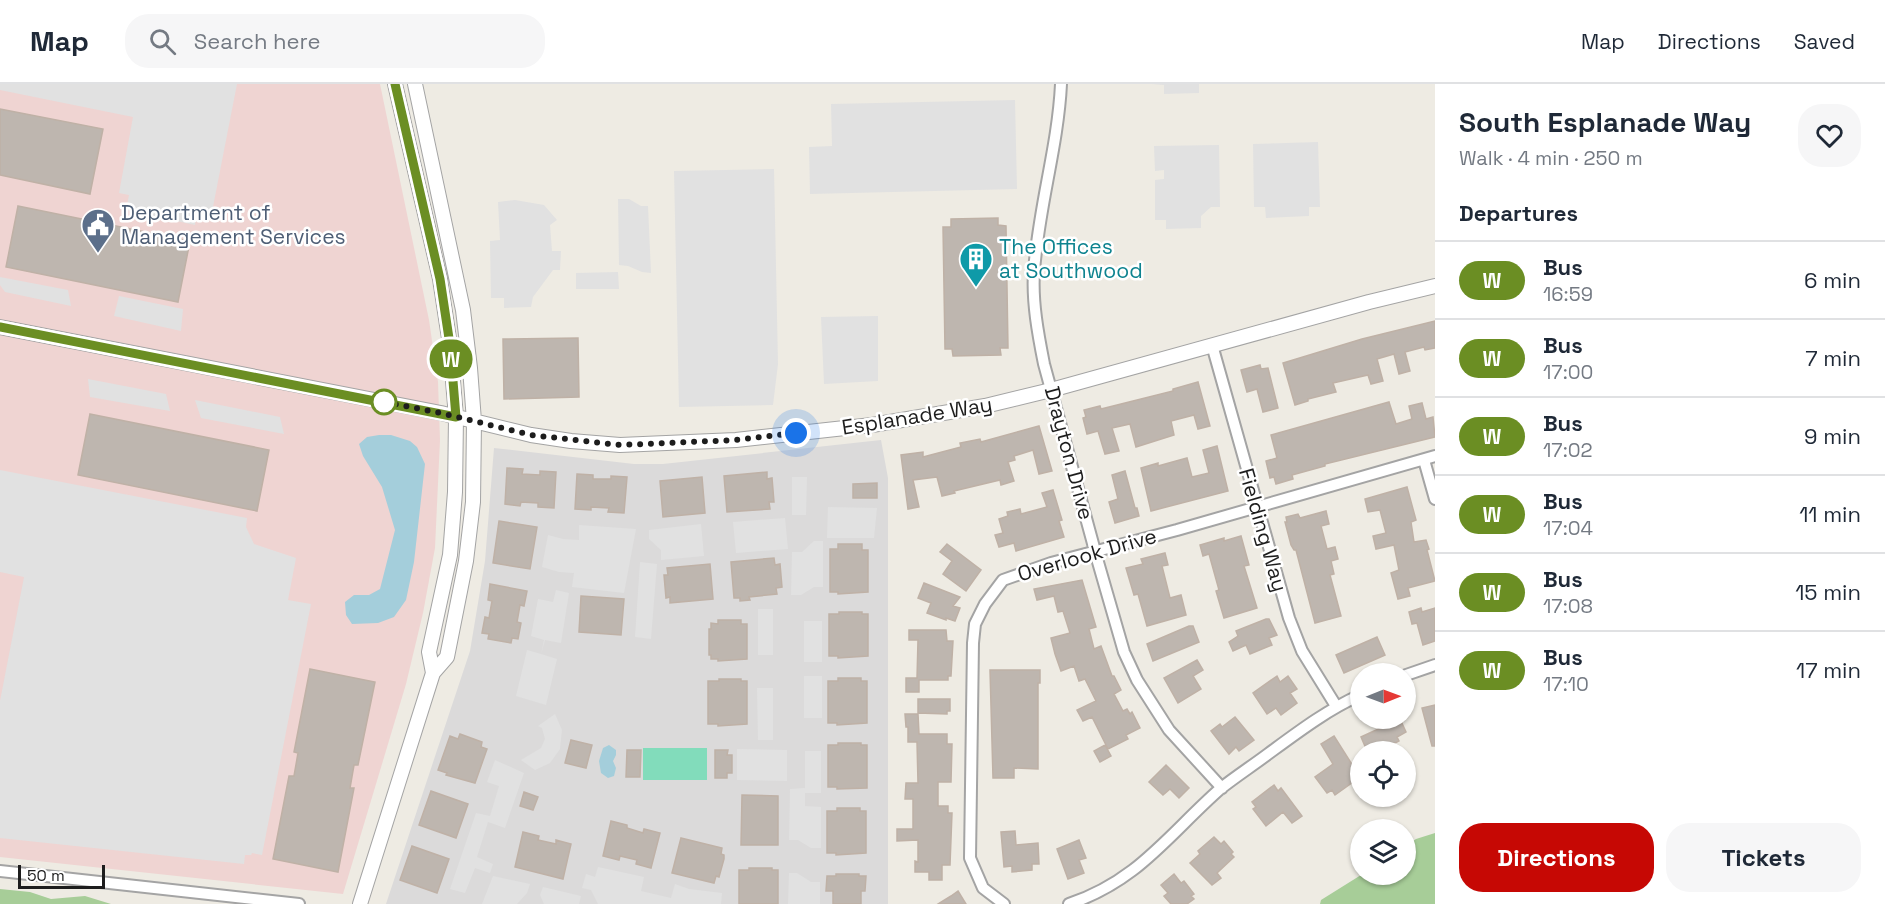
<!DOCTYPE html>
<meta charset="utf-8">
<style>
body{margin:0;font-family:"Space Grotesk",sans-serif;background:#f6f6f7;color:#1f2937;height:100vh;display:flex;flex-direction:column;font-size:22px;white-space:nowrap}
*{box-sizing:border-box;margin:0}
p{font-size:20px;color:#747a83}
.icon{flex:none;width:33px;height:33px;fill:none;stroke:currentColor;stroke-width:2;stroke-linecap:round;stroke-linejoin:round}
.map{position:relative;flex:1;overflow:hidden}
.panel{display:flex;flex-direction:column;background:#fff;width:450px}
.panel>*{flex:none}
.badge{padding:0 12px;border-radius:20px;font-size:21px;line-height:39px}
.needle{width:39px;rotate:89deg}
.tools{position:absolute;left:1350px;top:579px;display:grid;gap:12px}
.tools a{display:grid;place-items:center;width:66px;height:66px;border-radius:50%;background:#fff;box-shadow:0 2px 4px #0004;font-size:30px}
.scale{position:absolute;left:18px;bottom:15px;width:87px;box-sizing:border-box;padding-left:6px;border:3px solid #1d1d1d;border-top:0;font-size:16px;line-height:21px;white-space:nowrap;color:#1d1d1d;-webkit-text-stroke:4px #fff;paint-order:stroke}
.you{position:absolute;width:30px;height:30px;margin:-15px;border:4px solid #fff;border-radius:50%;background:#1a73e8;box-shadow:0 0 0 9px #1a73e833}
.map>.badge{position:absolute;translate:-50% -50%;box-shadow:0 0 0 3px #fff}
h2{padding:0 24px;font-size:22px;line-height:54px}
.round{display:grid;place-items:center;flex:none;width:63px;height:63px;border-radius:24px;background:#f6f6f7}
.headline{display:flex;align-items:center;justify-content:space-between;height:102px;padding:0 24px}
h1{font-size:28px;font-weight:700;line-height:45px}
.primary-button{display:flex;gap:12px;margin-top:auto;padding:12px 24px}
.primary-button a{flex:1;height:69px;border-radius:24px;background:#c60804;color:#fff;font-size:24px;font-weight:700;line-height:69px;text-align:center}
.primary-button a+a{background:#f6f6f7;color:#1f2937}
ul{padding:0;list-style:none}
li{display:flex;align-items:center;gap:18px;height:78px;padding:0 24px;border-top:2px solid #e0e1e3}
li div{flex:1}
li b{display:block;font-size:22px}
li em{font-style:normal}
li .badge{min-width:66px;font-weight:700;text-align:center}
header{display:flex;align-items:center;gap:36px;box-sizing:border-box;height:84px;padding:0 30px;background:#fff;border-bottom:2px solid #e0e1e3}
header strong{font-size:28px}
nav{display:flex;gap:33px;margin-inline-start:auto;font-size:21px}
.search{width:420px;height:54px;background:#f6f6f7;display:flex;align-items:center;gap:15px;box-sizing:border-box;padding:0 21px;border-radius:24px;color:#747a83;font-size:22px}
main{display:flex;flex:1;min-height:0}
.map>svg:first-child{display:block}
.residential{fill:#dbdada}
.commercial{fill:#efd4d2}
.forest{fill:#a7cd98}
.pitch{fill:#82dcbb}
.parking{fill:#e1e1e1}
.water{fill:#a4cedb}
.building{fill:#beb6af;stroke:#bfb1a6;stroke-width:1.5}
.lines{fill:none;stroke-linecap:round;stroke-linejoin:round}
.minor-casing{stroke:#a4a4a4;stroke-width:14}
.tertiary-casing{stroke:#a4a4a4;stroke-width:16}
.minor{stroke:#fff;stroke-width:10}
.tertiary{stroke:#fff;stroke-width:14}
.line-casing{stroke:#fff;stroke-width:14}
.line{stroke:#6b8e23;stroke-width:9}
.walk{stroke:#1d1d1d;stroke-width:6;stroke-dasharray:0 10.8}
.stop-dot{fill:#fff;stroke:#6b8e23;stroke-width:3}
.labels{text-anchor:middle;stroke-width:5;stroke-linejoin:round;paint-order:stroke}
.service-label{font-size:21px;fill:#4e5e75;stroke:#fff;text-anchor:start}
.culture-label{font-size:21px;fill:#0d838f;stroke:#fff;text-anchor:start}
.street-label{font-size:21px;fill:#1d1d1d;stroke:#fff}
</style>
<header>
<strong>Map</strong>
<div class="search"><svg class="icon" aria-label="search" viewBox="0 0 24 24"><circle cx="10" cy="10" r="6"/><path d="M15 15l6 6"/></svg>Search here</div>
<nav><a>Map</a><a>Directions</a><a>Saved</a></nav>
</header>
<main>
<div class="map">
<svg width="1435" height="820" viewBox="0 0 1435 820">
<rect width="100%" height="100%" fill="#eeebe3"/>
<!-- residential -->
<path class="residential" d="M881,356L888,394V820H386L470,567L485,477L494,364L634,380H663Z"/>
<!-- commercial -->
<path class="commercial" d="M0,0H380L429,236L438,298L440,356L435,464L423,529L406,600L343,810L0,773Z"/>
<!-- forest -->
<path class="forest" d="M1435,749V820H1320L1321,816L1361,791L1406,790V762L1416,755Z
M0,805L30,808L51,815L85,812L111,820H0Z"/>
<!-- pitch -->
<path class="pitch" d="M643,664H707V696H643Z"/>
<!-- parking -->
<path class="parking" d="M0,0H237L211,133L196,131L195,141L126,126L129,111L119,109L133,33L0,6Z
M1152,0H1199V9L1164,10V1Z
M1015,16L1017,105L810,110L809,63L832,62L831,20Z
M1318,58L1320,123H1309V132L1266,134L1265,123H1254L1253,60Z
M1219,61L1220,123H1211L1201,132V144L1166,145V136H1155V96L1164,95V86L1155,87L1154,62Z
M774,85L778,280L773,321L679,323L674,87Z
M618,115H629L641,122H648L651,189L642,188L628,182L619,181Z
M515,116L544,121L557,136L550,141L552,167H561L560,186H553L533,213L531,223L504,224V214H491L490,157L500,156L498,118Z
M618,188L619,205H576V189Z
M0,193L68,206L71,222L5,208L0,201Z
M119,212L183,225L181,247L114,232Z
M878,232V297L824,300L821,233Z
M88,295L166,310L170,327L90,313Z
M195,316L280,333L284,350L201,334Z
M0,386L247,434L246,443L254,460L296,474L288,516L311,520L262,771L252,769L251,771H245L244,780L0,754V617L24,493L0,488Z
M792,393H807L806,431H792Z
M828,423L877,424L874,454H827Z
M785,434L788,465L736,469L733,438Z
M701,440L704,472L661,476V466L649,455V446Z
M579,441L636,445L624,509L572,503L574,489L559,488L542,483L548,451L563,455L579,456Z
M814,457H823V503H814L801,511H791L792,468H802Z
M640,478L657,480L651,555L635,553Z
M556,506L569,509L561,559L545,556L541,570L557,575L546,621L516,612L527,566L541,570L544,556L531,552L538,515L553,518Z
M758,525H773V571H758Z
M804,537H822V578H804Z
M804,592H822V634H804Z
M757,604H773V656H758Z
M555,630L562,646L560,665L550,679L535,686L521,676L541,664L545,655L542,644L538,642Z
M737,665L787,666V697L737,696Z
M805,667H821V709H805V722L821,723V764H811L798,756H789L790,705L805,704Z
M495,676L524,689L505,744L488,738L477,773L493,780L490,789L475,784L465,809L450,805L476,729L490,732L499,702L487,698Z
M598,783L644,793L641,807L671,814L675,800L689,805L722,809L721,820H598L591,806L582,804L586,790L595,793Z
M789,789H797L811,798H820V820H788Z
M493,792L530,800L527,809L517,820H482Z
M543,803L581,812L579,820H544L540,811Z"/>
<!-- water -->
<path class="water" d="M379,351H391L410,357L417,363L425,380L414,478L406,516L394,533L378,539L352,540L346,531L345,518L354,511H369L380,505L395,446L382,403L363,372L359,360L367,353Z
M609,661L616,666V671L613,677L616,684L614,692L608,694L601,689L599,677L603,664Z"/>
<!-- building -->
<path class="building" d="M0,25L103,45L90,110L0,91Z
M18,122L190,157L178,218L6,183Z
M998,134V141L1006,142L1008,264H1000L1001,271L953,272L952,265H945L943,143H951V135Z
M1435,237V264L1425,266L1424,263L1405,268L1410,287L1399,290L1394,270L1377,275L1383,297L1371,300L1368,291L1333,299L1336,308L1308,315V317L1295,321L1283,279L1362,255Z
M578,254L579,313L504,315L503,255Z
M1260,281L1261,285L1268,284L1278,324L1263,328L1257,305L1247,308L1241,286Z
M1198,298L1210,342L1198,345L1194,331L1171,337L1174,351L1136,363L1130,340L1112,344L1119,367L1105,370L1098,347L1087,350L1083,334L1086,333L1084,326L1100,322L1101,325L1173,307V305Z
M1389,318L1396,340L1412,335L1409,322L1422,319L1426,335L1433,333L1435,353L1325,380V382L1292,391L1293,395L1276,400L1274,393L1270,394L1266,377L1277,374L1271,351Z
M90,330L269,366L257,427L78,391Z
M1039,342L1052,387L1039,390L1033,366L1014,372L1015,376L1008,378L1014,397L1001,401L1000,396L954,407L955,409L942,412L937,393L913,396L919,423L908,425L901,371L923,368V373L961,363L960,359L980,355L981,358Z
M1217,362L1228,407L1151,427L1141,384L1158,379V382L1187,374L1192,393L1209,389L1203,366Z
M507,384L523,385L522,390L540,391V387L556,388L554,424L538,423V419L521,418L520,422L505,420Z
M1125,387L1135,424H1137L1139,432L1115,439L1109,418L1118,415L1112,391Z
M767,388V395L772,394L774,418H769L770,425L727,428L724,392Z
M577,390L593,391V395H611V392L627,393L624,429L608,428L609,424L591,423V426L575,425Z
M702,393L705,429L663,433L660,397Z
M877,399V414H853V400Z
M1407,403L1416,436L1411,438L1414,458L1426,456L1429,465L1427,466L1435,497L1408,504L1410,512L1398,515L1391,489L1399,486L1394,461L1376,465L1373,452L1386,449L1380,426L1368,428L1365,415Z
M1053,406L1062,436L1059,437L1064,453L1016,467L1014,459L999,463L995,451L1003,449L999,435L1008,432L1007,428L1020,425L1021,430L1047,423L1042,409Z
M1326,427L1329,440L1321,442L1327,465L1335,463L1338,475L1331,477L1334,490L1330,491L1341,532L1315,539L1296,466H1294L1291,461L1285,438H1287L1286,433L1298,430L1300,434Z
M499,437L537,443L530,485L493,479Z
M1241,452L1249,481L1244,482L1257,524L1224,534L1216,507L1219,506L1209,470L1203,472L1200,461L1224,454V457Z
M838,460H862V466H868V508L838,510V508H830V465H838Z
M947,460L981,486L966,507L943,490L952,477L940,468Z
M1165,469L1168,481L1162,482L1170,514L1181,511L1186,531L1147,542L1138,510L1134,511L1126,484L1143,480L1141,475Z
M774,474L775,481L780,480L782,503L776,504L777,510L749,513L750,516L740,517V514H734L731,478Z
M710,480L713,515L670,519V513L666,514L664,491H668L667,484Z
M1082,496L1096,543L1089,545L1094,565L1101,562L1112,592H1114L1121,606L1114,610L1123,627L1127,625L1130,630L1132,628L1140,644L1126,651L1128,655L1108,665L1092,633L1083,637L1077,626L1096,617L1085,595L1079,597L1074,582L1061,587L1055,570L1051,554L1070,549L1063,527L1058,528L1054,512L1037,516L1034,505Z
M924,499L960,513L953,522L960,524L955,537L946,534V536L927,529L931,519L918,514Z
M490,500L527,507L524,522L520,521L517,538L521,539L518,555L512,554L511,559L488,555L489,550L482,549L485,533L489,534L492,517L488,516Z
M581,512L624,515L621,551L579,548Z
M1421,524L1422,528L1435,524V557L1423,561L1417,539L1412,540L1409,528Z
M839,528H862V530H868V572L838,574V572H829V530H839Z
M1266,535H1269L1277,551L1269,554L1272,561L1250,570L1246,561L1233,567L1229,558L1238,552L1236,547Z
M718,536H741V540H747V575L718,577V575H711V571H709V545H711V539L718,540Z
M1189,542H1193L1199,558L1153,577L1147,560Z
M909,546H946L947,557H953L951,592H948V596H919V608H906V594H917L918,556H909Z
M1377,553L1385,571L1344,589L1336,571Z
M1197,576L1203,586L1193,592L1201,605L1178,619L1164,594Z
M310,585L375,598L358,681H354L350,704H354L338,788L273,775L289,692H294L298,669L294,668Z
M990,586H1040V599H1038V685L1014,684V694H993Z
M1277,592L1280,598L1288,592L1297,605L1290,609L1297,619L1281,631L1276,624L1267,630L1253,609Z
M838,594H861V597H867V639L837,641V639H828V597H838Z
M719,595H741V597H747V640L718,642V640H708V597H719Z
M918,615H950V627H947V630L918,629Z
M1435,621V662H1432L1422,624Z
M905,630H918L919,650H947V660H952L951,698H938V722H948V729H952L950,781H942V796H929V788H915V777L918,778V756L897,757V745H913V715H905L906,699H918L917,658H908V643H906Z
M1235,633L1254,656L1239,667L1236,663L1229,670L1211,647L1220,640L1222,643Z
M1400,635L1406,648L1397,653L1399,657L1378,668L1375,663L1367,667L1361,653Z
M460,650L482,658L481,663L487,665L475,699L446,691L447,689L438,686L450,652L458,655Z
M1334,652L1360,693L1335,711L1332,706L1327,709L1315,693L1333,680L1321,660Z
M571,656L592,661L586,684L565,679Z
M838,659H861V661H867V704L837,705V703H828V661H838Z
M1105,661L1111,672L1100,678L1094,667Z
M627,666H641L640,693H626Z
M715,666H728L727,671H732V689H727V694H715Z
M1166,681L1189,704L1179,714L1170,705L1163,711L1149,698Z
M1274,701L1278,707L1281,704L1302,732L1292,739L1283,728L1266,742L1253,725L1256,723L1252,718Z
M431,707L468,720L456,754L419,741Z
M524,708L538,713L533,726L520,722Z
M742,711L778,712V761H741Z
M837,724H860V727H866V769L836,771V769H827V727H837Z
M611,737L627,741V744L643,749L644,745L660,749L651,784L636,780L637,776L620,772L619,776L603,772Z
M1015,747L1016,761L1038,759L1039,780H1032V786L1012,788V782L1004,783L1001,748Z
M523,748L539,752L538,756L556,760V756L571,760L563,795L515,783Z
M1214,753L1221,760L1224,757L1233,768L1231,770L1234,773L1217,789L1221,794L1212,801L1190,779L1200,770L1198,767Z
M681,754L722,764L721,770L724,771V775L719,793L716,792L714,799L672,789Z
M1079,756L1086,774L1079,776L1084,789L1068,795L1057,765Z
M412,762L449,775L437,809L400,796Z
M749,784H772V786H778V820H739V786H749Z
M836,790H859V792H866L865,807H861V820H833V807H826L827,792H836Z
M1174,790L1181,799L1184,797L1194,810L1191,812L1194,815L1187,820H1171L1164,812L1168,809L1161,801Z
M958,807L966,820H938L951,812Z"/>
<g class="lines">
<!-- minor casing -->
<g class="minor-casing">
<path id="minor" d="M1061,0C1058,63 1038,125 1034,188C1032,218 1038,250 1044,280L1098,478L1124,568L1137,596L1169,646L1222,704
M1212,261L1289,534L1302,567L1336,622
M1424,376L1435,415
M1406,591L1435,581
M0,787L299,820
M1004,820L983,804L970,774L973,559L975,540L985,520L1003,496L1051,479L1177,446L1435,372
M1069,820C1138,797 1168,751 1220,705C1235,693 1252,682 1268,670C1298,648 1327,626 1360,611"/>
</g>
<!-- tertiary casing -->
<g class="tertiary-casing">
<path id="tertiary" d="M395,0L440,195L450,261L456,333L455,408L450,471L429,568L433,589
M0,243L441,329L531,351L571,357L620,361L736,356L872,341L985,322L1051,306L1369,218L1435,202
M360,820L433,589L447,573L466,477L473,418L474,337L470,284L463,226L415,0"/>
</g>
<!-- minor -->
<use href="#minor" class="minor"/>
<!-- tertiary -->
<use href="#tertiary" class="tertiary"/>
</g>
<g class="lines">
<!-- line casing -->
<g class="line-casing">
<path id="line" d="M0,243L456,333L450,261L440,195L395,0"/>
</g>
<!-- line -->
<use href="#line" class="line"/>
<!-- walk -->
<path class="walk" d="M384,318L374,316L441,329L531,351L620,361L736,356L796,349"/>
</g>
<!-- icons -->
<defs>
<g id="civic-pin" transform="scale(1.725)"><path d="M0 17L-7.5 6A9.5 9.5 0 1 1 7.5 6Z" fill="#5c6f8a" stroke="#fff"/><path d="M-.6-6.5H3V-4.5H.6V-3L4-1V1h2V6H-6V1h2V-1L-.6-3ZM-1.2 2.5V6h2.4V2.5Z" fill="#fff"/></g>
<g id="building-pin" transform="scale(1.725)"><path d="M0 17L-7.5 6A9.5 9.5 0 1 1 7.5 6Z" fill="#0f9aa8" stroke="#fff"/><path d="M-4-6H4V6H1V3H-1V6H-4ZM-2.5-4.3h1.7v1.8h-1.7ZM.8-4.3h1.7v1.8H.8ZM-2.5-1h1.7V.8h-1.7ZM.8-1h1.7V.8H.8Z" fill="#fff"/></g>
</defs>
<g fill-rule="evenodd">
<use href="#civic-pin" x="98" y="141"/>
<use href="#building-pin" x="976" y="175"/>
</g>
<!-- markers -->
<circle class="stop-dot" cx="384" cy="318" r="12"/>
<g class="labels">
<!-- service labels -->
<g class="service-label">
<text x="121" y="136">Department of<tspan x="121" dy="24">Management Services</tspan></text>
</g>
<!-- culture labels -->
<g class="culture-label">
<text x="999" y="170">The Offices<tspan x="999" dy="24">at Southwood</tspan></text>
</g>
<!-- street labels -->
<g class="street-label">
<text transform="translate(917 332) rotate(-9)" y="7">Esplanade Way</text>
<text transform="translate(1069 369) rotate(75)" y="7">Drayton Drive</text>
<text transform="translate(1263 446) rotate(74)" y="7">Fielding Way</text>
<text transform="translate(1087 471) rotate(-16)" y="7">Overlook Drive</text>
</g>
</g>
</svg>
<div class="tools">
<a><svg class="needle" viewBox="-14 -14 28 28"><path d="M0-13l5 13h-10z" fill="#e53935"/><path d="M0 13l5-13h-10z" fill="#747a83"/></svg></a>
<a><svg class="icon" aria-label="locate" viewBox="0 0 24 24"><circle cx="12" cy="12" r="6"/><path d="M12 2v4M12 18v4M2 12h4M18 12h4"/></svg></a>
<a><svg class="icon" aria-label="layers" viewBox="0 0 24 24"><path d="M12 4l9 5-9 5-9-5zM3 14l9 5 9-5"/></svg></a>
</div>
<div class="scale">50 m</div>
<div class="you" style="left:796px;top:349px"></div>
<b class="badge" style="left:451px;top:275px;background:#6b8e23;color:#fff">W</b>
</div>
<section class="panel">
<div class="headline"><div><h1>South Esplanade Way</h1><p>Walk · 4 min · 250 m</p></div><a class="round"><svg class="icon" aria-label="heart" viewBox="0 0 24 24"><path d="M12 20l-8-8c-3-5 5-10 8-4 3-6 11-1 8 4z"/></svg></a></div>
<h2>Departures</h2>
<ul>
<li><span class="badge" style="background:#6b8e23;color:#fff">W</span><div><b>Bus</b><p>16:59</p></div><em>6 min</em></li>
<li><span class="badge" style="background:#6b8e23;color:#fff">W</span><div><b>Bus</b><p>17:00</p></div><em>7 min</em></li>
<li><span class="badge" style="background:#6b8e23;color:#fff">W</span><div><b>Bus</b><p>17:02</p></div><em>9 min</em></li>
<li><span class="badge" style="background:#6b8e23;color:#fff">W</span><div><b>Bus</b><p>17:04</p></div><em>11 min</em></li>
<li><span class="badge" style="background:#6b8e23;color:#fff">W</span><div><b>Bus</b><p>17:08</p></div><em>15 min</em></li>
<li><span class="badge" style="background:#6b8e23;color:#fff">W</span><div><b>Bus</b><p>17:10</p></div><em>17 min</em></li>
</ul>
<div class="primary-button"><a>Directions</a><a>Tickets</a></div>
</section>
</main>
